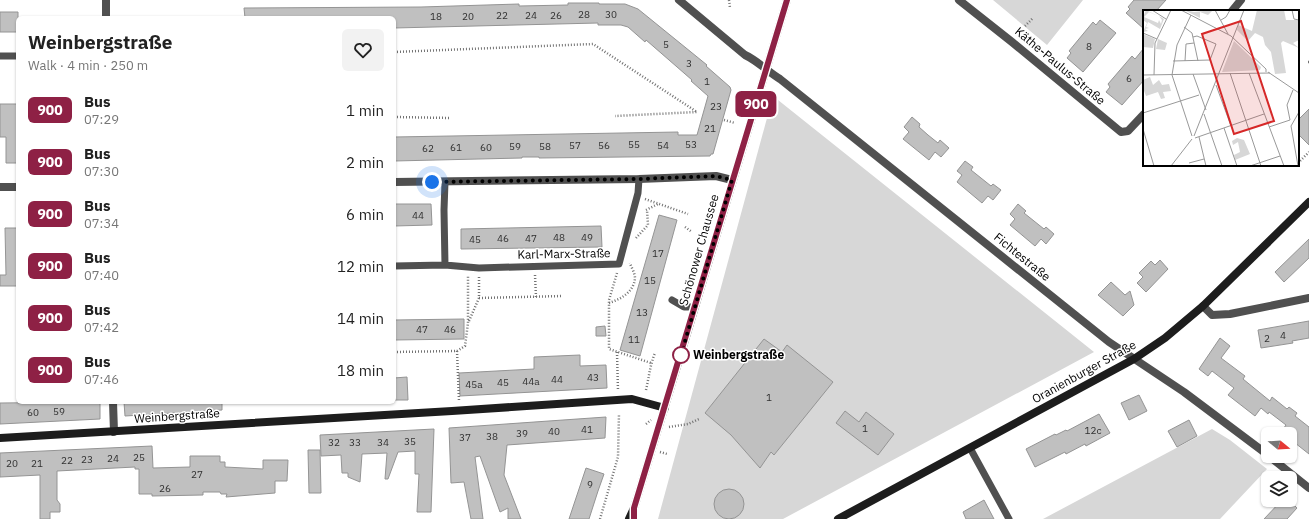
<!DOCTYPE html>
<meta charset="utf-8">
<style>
body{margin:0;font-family:"IBM Plex Sans",sans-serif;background:#f2f2f2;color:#222;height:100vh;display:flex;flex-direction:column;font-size:15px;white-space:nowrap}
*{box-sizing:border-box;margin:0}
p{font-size:13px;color:#767676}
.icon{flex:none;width:22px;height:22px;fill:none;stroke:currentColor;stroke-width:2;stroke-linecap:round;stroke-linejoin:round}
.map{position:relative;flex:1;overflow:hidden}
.details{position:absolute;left:16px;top:16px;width:380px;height:388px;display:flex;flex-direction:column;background:#fff;border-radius:6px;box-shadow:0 1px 3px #0004}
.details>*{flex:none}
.badge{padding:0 8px;border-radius:6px;font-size:14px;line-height:26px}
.needle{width:26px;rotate:108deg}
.fabs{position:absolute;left:1261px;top:427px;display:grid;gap:8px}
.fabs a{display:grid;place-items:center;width:36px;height:36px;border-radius:6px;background:#fff;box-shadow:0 1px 3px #0004;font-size:20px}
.you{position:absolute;width:20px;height:20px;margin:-10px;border:3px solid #fff;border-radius:50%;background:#1a73e8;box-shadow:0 0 0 6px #1a73e833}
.map>.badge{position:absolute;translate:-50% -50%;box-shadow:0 0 0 2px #fff}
.round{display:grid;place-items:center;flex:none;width:42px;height:42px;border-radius:6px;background:#f2f2f2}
.summary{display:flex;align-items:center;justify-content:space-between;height:68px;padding:0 12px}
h1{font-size:19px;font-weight:700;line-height:30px}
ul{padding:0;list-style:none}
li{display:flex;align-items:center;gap:12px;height:52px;padding:0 12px}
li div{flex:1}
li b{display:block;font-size:15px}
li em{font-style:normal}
li .badge{min-width:44px;font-weight:700;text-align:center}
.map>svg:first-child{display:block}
.green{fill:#d7d7d7}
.building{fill:#c0c0c0;stroke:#949494}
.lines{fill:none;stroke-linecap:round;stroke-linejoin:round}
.path{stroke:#727272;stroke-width:2.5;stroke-dasharray:1 2;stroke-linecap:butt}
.lane{stroke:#505050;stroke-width:7}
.street{stroke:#505050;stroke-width:8}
.secondary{stroke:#1d1d1d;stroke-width:8}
.line-casing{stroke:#fff;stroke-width:9}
.line{stroke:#8e2145;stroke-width:6}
.walk{stroke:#000;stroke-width:4;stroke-dasharray:0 7.2}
.stop-dot{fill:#fff;stroke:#8e2145;stroke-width:2}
.labels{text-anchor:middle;stroke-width:3;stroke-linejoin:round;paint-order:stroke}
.number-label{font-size:10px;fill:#303030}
.street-label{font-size:12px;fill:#000;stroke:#fff}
.stop-label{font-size:12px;font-weight:bold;fill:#000;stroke:#fff;text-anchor:start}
.inset-river{fill:none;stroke:#9e9e9e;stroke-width:2}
.inset-road{fill:none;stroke:#999;stroke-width:1}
.view{fill:#d62828;fill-opacity:0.15;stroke:#d62828;stroke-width:2}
.inset-edge{fill:none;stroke:#000;stroke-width:2}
</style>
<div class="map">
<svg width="1309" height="519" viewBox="0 0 1309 519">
<rect width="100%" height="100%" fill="#fff"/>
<!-- green -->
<path class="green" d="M993,0H1083L1047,45Z
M773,96L1094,352L783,519H658Z
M1212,429L1230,440L1267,469L1220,519H1043Z"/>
<!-- building -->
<path class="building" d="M1134,0H1166L1156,11H1144V29L1126,13L1130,9L1128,7Z
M568,3H599V4H625L638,9L707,65L706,66L730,87L731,90L713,154H711L710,156L539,158V157H522V158L394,161V137L678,132V135H697L708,96L691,81L692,80L646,40L645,42L628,27L621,25H598V23L394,28V18H245L244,8L421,7L519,4V6L568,5Z
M0,12H18V32H0Z
M1100,20L1116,33L1083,72L1067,58L1071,53L1069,51L1093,22L1096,25Z
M1144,48V80L1122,105L1106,92L1110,87L1108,84L1132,56L1135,59Z
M0,104H18V163H6V137H0Z
M1309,109V145L1298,134V120Z
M912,117L920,124L919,127L928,135L938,143L940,140L949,148L941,157L935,152L929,160L903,139L909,132L904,127Z
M965,161L973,167L971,170L991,186L993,184L1001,190L993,200L988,196L982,203L957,182L962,175L957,171Z
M394,204H431L432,225L394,226Z
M1018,204L1026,211L1024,213L1044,229L1046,227L1054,234L1046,244L1041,239L1035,246L1010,225L1015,219L1010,214Z
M659,215L677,220L640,356L620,350Z
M601,226L602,247L461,249V229Z
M5,228H17L18,286H0V275H6Z
M1309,239V258L1284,282L1275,272Z
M1160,260L1168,269L1146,292L1137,283L1143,277L1139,273L1151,261L1155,265Z
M1111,282L1125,295L1130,291L1134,305L1123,316L1098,295Z
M464,319V339L394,340V320Z
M1309,321V338L1292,341L1293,343L1261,348L1258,330Z
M605,326L606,336H596V327Z
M1220,338L1230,346L1221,358L1245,376L1243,379L1270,401L1272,397L1287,409L1289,407L1297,413L1295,416L1309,427V454L1290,439V434H1284L1281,432L1286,425L1269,412L1268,414L1261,408L1255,416L1228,395L1234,388L1212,371L1208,376L1199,369Z
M764,339L782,352L787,345L833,382L774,455L771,452L760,468L731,435L705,413Z
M580,355V366L606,365L607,388L460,396L459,373L534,369V357Z
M407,377L408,400H394V378Z
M1139,395L1147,411L1129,420L1121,403Z
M100,402V419L0,424V403Z
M124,402H222V410L125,416Z
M845,411L859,422L866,412L894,434L878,455L836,423Z
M1099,414L1110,433L1086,446L1085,444L1066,454L1065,452L1035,467L1026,449L1055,434L1056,435L1066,430L1067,431Z
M606,417L605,438L507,445L504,475L521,519H508V508L500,512L480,456L475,457L483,519H471L464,482L451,483L449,428Z
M1189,420L1197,436L1177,447L1168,431Z
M434,429L431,512H417L419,474H415V451L398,452L388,479H385L387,453L362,454L360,482L348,477V473H342L341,455L321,456L320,435Z
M152,446L153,468L190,467V456H220V462H225V467L263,469V460H288L287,481H275V493L226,497L227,494H221L220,492H203V495L152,496V494H139V469H135V467L57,471V500L60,504V512H50V519H40V475L0,477V453Z
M308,450H320L321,493H309Z
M586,468L604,474L598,491L589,519H569Z
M714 504a15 15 0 1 1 30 0a15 15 0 1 1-30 0Z
M984,500L994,519H966L963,512Z
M1282,500H1289L1297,508L1287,519H1264Z"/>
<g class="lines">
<!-- path -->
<path class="path" d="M729,0L730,8
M1025,26L1033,18
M394,52L593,44L697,112L615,116
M1308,62H1309
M394,117L451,118
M724,120L735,123
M1298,163L1309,152
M645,199L688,214
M646,210L658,204
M685,227L692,232
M636,238L648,225L647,210
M617,273L609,300V349L651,363
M535,275L536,297
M479,298L563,296
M609,303C621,299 634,292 635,278C635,273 631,267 630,263
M469,321L479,298V276
M457,351L459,401
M394,352L457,351L465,346L468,323V275
M617,352L618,391
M646,390C649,377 650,365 655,353
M646,424L651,420
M669,427L688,424L699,419
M660,452L667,454
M600,519L618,457L619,414"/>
<!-- lane -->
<path class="lane" d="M0,56H18
M445,182L444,210L445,265
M394,266L445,265L479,268L619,264L638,193L639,179
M672,300L684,307H695
M970,448L1009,519"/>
<!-- street -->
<path class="street" d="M106,0V18
M679,0L745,55C758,61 768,72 780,79L1109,342L1184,392L1268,455
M959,0L1012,42L1121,132L1128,131L1144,114
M1232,11L1241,0
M394,182L639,179L716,176L732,180
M0,187H18
M1203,306L1212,315L1230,314L1309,298
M113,402L114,432
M1269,456L1309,488"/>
<!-- secondary -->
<path class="secondary" d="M0,438L452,411L632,399L665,408
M629,519L634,508C686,339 736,169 787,0
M838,519L1134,359L1165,338L1203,306L1309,202"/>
</g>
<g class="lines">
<!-- line casing -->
<g class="line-casing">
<path id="line" d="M634,519V508L787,0"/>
</g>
<!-- line -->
<use href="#line" class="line"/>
<!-- walk -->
<path class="walk" d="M432,182L639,179L716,176L732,180L681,355"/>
</g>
<!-- markers -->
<circle class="stop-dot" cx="681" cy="355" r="8"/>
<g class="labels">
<!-- number labels -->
<g class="number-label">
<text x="584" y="18">28</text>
<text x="611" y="18">30</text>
<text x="502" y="19">22</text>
<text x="531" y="19">24</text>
<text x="556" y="19">26</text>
<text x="436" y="20">18</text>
<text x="468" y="20">20</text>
<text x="666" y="48">5</text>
<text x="1089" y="50">8</text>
<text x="689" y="67">3</text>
<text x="1129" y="82">6</text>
<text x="707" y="85">1</text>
<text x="716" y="110">23</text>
<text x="710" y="132">21</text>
<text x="634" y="148">55</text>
<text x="691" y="148">53</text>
<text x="575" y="149">57</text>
<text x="604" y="149">56</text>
<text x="663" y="149">54</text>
<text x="515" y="150">59</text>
<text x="545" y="150">58</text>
<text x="456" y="151">61</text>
<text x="486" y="151">60</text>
<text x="428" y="152">62</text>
<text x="418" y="219">44</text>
<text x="559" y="241">48</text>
<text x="587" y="241">49</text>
<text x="503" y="242">46</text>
<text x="531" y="242">47</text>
<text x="475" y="243">45</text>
<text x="658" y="257">17</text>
<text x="650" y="284">15</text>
<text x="642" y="316">13</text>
<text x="422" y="333">47</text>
<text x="450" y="333">46</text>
<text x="1283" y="339">4</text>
<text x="1267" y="342">2</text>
<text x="634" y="343">11</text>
<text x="593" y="381">43</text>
<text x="557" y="383">44</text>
<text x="531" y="385">44a</text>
<text x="503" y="386">45</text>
<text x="474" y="388">45a</text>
<text x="769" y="401">1</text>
<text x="59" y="415">59</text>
<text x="33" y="416">60</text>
<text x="865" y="432">1</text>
<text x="587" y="433">41</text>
<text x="1093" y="434">12c</text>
<text x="554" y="435">40</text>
<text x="522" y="437">39</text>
<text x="492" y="440">38</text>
<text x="465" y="441">37</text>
<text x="410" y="445">35</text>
<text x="334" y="446">32</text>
<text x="355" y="446">33</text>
<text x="383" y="446">34</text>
<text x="139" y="461">25</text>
<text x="113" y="462">24</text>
<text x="87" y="463">23</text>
<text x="67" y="464">22</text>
<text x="12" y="467">20</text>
<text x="37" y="467">21</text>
<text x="197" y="478">27</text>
<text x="590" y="488">9</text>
<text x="165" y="492">26</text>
</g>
<!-- street labels -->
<g class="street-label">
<text transform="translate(1060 66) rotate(40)" y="4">Käthe-Paulus-Straße</text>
<text transform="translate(699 250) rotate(-74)" y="4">Schönower Chaussee</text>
<text transform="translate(564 254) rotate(-1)" y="4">Karl-Marx-Straße</text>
<text transform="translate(1022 257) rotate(39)" y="4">Fichtestraße</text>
<text transform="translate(1084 372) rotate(-29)" y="4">Oranienburger Straße</text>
<text transform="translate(177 416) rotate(-4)" y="4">Weinbergstraße</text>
</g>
<!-- stop labels -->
<g class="stop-label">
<text x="693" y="359">Weinbergstraße</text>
</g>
</g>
<!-- overview -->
<g transform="translate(1143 10)">
<rect width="156" height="156" fill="#fff"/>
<path d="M3,0L15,6L6,2L1,7L15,13L16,10L18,14L19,10L16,6L21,9L17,19L5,12L3,17L6,18L2,19L5,21L0,22L4,13L0,10V7ZM41,0L51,2L70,0L65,5L57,2V8ZM114,0H141L143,10H156V30L150,33L156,38L140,31L138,33L143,63L132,64L128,42L122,35L120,27L112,23L105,31L94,20L95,15L109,21ZM0,24L12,29L10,38L0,37ZM15,29L24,33L22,40L13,39ZM91,31L118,57L117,60L79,62ZM7,67L10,75L16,70L19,75L26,74L28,81L20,82L22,88L18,89L15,82L3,86L0,78V76L4,74L0,76V70ZM94,128L101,130L107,144L92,150L91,145L97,142L95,132L90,135L89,131Z" fill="#d7d7d7"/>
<path class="inset-river" d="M156,111V128"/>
<path class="inset-road" d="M9,0L23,9M38,0L88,26L123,59V62M72,0L85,24M149,0L151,9L156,10M48,5L34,35L29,65L49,126M78,10L83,7L87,0M41,17L49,23L55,51M0,23L14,29M30,51L67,50L73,34L54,26L50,27M42,51L43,34L51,33M125,62L156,83M87,63L118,156M106,63L141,156M50,64L63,100M0,65L127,63M11,65L12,33L28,0M73,75L88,116M0,103L56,85M61,104L79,156M126,117L147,110L144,95L150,80M81,118L94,156M0,119L11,156M51,126L101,0M56,127L63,156M52,128L121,104M46,153L61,149M28,156L49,129M107,156L137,146M155,156L148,116L156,102"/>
<path class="view" d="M98,11L131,111L91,124L59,24Z"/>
<rect width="156" height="156" class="inset-edge"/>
</g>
</svg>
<div class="fabs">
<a><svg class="needle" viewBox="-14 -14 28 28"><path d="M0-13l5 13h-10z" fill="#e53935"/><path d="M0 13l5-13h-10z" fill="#767676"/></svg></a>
<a><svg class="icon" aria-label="layers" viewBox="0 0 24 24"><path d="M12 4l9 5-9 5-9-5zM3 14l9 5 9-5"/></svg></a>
</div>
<div class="you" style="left:432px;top:182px"></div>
<b class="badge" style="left:756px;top:104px;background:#8e2145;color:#fff">900</b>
<section class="details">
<div class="summary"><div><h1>Weinbergstraße</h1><p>Walk · 4 min · 250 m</p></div><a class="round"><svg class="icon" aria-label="heart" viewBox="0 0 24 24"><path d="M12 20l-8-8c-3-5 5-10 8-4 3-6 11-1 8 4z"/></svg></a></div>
<ul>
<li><span class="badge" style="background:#8e2145;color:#fff">900</span><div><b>Bus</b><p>07:29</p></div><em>1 min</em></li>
<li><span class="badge" style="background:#8e2145;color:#fff">900</span><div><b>Bus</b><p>07:30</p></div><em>2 min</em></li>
<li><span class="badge" style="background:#8e2145;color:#fff">900</span><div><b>Bus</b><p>07:34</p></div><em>6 min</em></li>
<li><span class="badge" style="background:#8e2145;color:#fff">900</span><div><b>Bus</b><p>07:40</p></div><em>12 min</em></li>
<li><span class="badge" style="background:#8e2145;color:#fff">900</span><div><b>Bus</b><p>07:42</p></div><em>14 min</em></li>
<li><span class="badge" style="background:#8e2145;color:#fff">900</span><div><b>Bus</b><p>07:46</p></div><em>18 min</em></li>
</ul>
</section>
</div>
